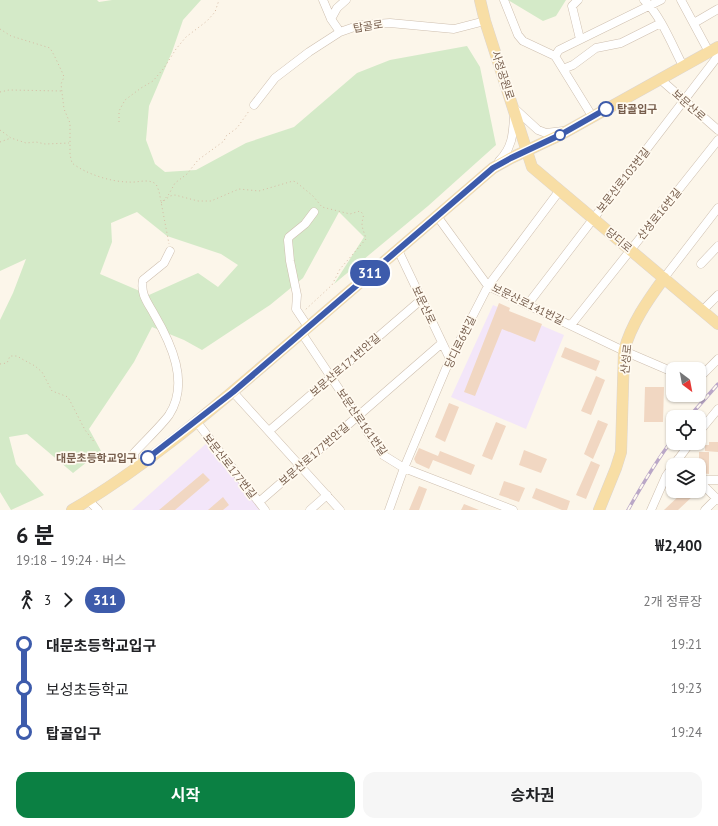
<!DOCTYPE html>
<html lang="ko">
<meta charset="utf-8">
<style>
body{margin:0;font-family:"PT Sans","Noto Sans KR",sans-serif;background:#f6f6f6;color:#202124;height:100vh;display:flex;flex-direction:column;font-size:15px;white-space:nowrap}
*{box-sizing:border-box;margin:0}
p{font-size:13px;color:#757577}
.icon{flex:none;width:22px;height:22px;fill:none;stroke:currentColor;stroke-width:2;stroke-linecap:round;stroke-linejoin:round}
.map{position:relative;height:510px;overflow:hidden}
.drawer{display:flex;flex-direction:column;background:#fff;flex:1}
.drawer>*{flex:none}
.badge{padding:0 8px;border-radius:13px;font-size:14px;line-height:26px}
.needle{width:26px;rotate:148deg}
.controls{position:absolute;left:666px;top:362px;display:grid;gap:8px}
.controls a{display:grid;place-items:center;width:40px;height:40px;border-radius:8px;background:#fff;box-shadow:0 1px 3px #0004;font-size:20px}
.map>.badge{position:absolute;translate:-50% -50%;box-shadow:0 0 0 2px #fff}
.legs{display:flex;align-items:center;gap:6px;height:44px;padding:0 16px;font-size:13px}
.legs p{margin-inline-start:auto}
.summary{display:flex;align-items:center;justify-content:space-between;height:68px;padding:0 16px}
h1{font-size:22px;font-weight:700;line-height:30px}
.cta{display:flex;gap:8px;margin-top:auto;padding:8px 16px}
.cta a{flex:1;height:46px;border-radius:12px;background:#0b8043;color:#fff;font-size:16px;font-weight:700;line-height:46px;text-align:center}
.cta a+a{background:#f6f6f6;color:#202124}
ul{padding:0 16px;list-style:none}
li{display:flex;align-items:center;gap:14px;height:44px;font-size:15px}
li i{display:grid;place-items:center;width:6px;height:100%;margin:0 5px;background:currentColor}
li i::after{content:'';width:10px;height:10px;margin:-5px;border:3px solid;border-radius:50%;background:#fff}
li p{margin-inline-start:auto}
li:first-child i{background:linear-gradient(#0000 50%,currentColor 0)}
li:last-child i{background:linear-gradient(currentColor 50%,#0000 0)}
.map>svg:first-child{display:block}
.education{fill:#f3e6f9}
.green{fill:#d4eac8;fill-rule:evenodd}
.building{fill:#f1d7c2}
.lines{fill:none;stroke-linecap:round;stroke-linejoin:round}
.minor-casing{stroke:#cebfaf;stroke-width:9}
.major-casing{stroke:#dcd5d1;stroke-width:12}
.path{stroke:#d7bba4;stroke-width:1;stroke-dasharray:1 3;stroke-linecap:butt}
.minor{stroke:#fff;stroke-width:8}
.major{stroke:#f8dea5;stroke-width:11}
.rail-casing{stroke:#baa7c7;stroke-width:3.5}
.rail{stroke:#fffaf0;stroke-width:2;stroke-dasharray:6;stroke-linecap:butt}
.line-1-casing{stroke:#fff;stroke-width:9}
.line-1{stroke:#3d5bab;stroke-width:6}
.stop-1-dot{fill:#fff;stroke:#3d5bab;stroke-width:2}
.labels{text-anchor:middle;stroke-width:3.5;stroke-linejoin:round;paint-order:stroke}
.street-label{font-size:11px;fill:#775e4d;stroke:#fffaf0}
.stop-label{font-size:11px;font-weight:bold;fill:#775e4d;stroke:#fffaf0;text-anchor:start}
</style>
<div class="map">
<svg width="718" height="510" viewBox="0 0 718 510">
<rect width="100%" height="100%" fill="#fcf6ea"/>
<!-- education -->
<path class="education" d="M493,305L564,335L526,429L451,397Z
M209,441L261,510H132Z"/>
<!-- green -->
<path class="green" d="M0,0H97L99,2L112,0H201L183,20L172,52L149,106L146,140L155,164L165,172L196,170L246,143L294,127L357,73L390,60L467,46L480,67L496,145L428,206L334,284L364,237L339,212L303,278L270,305L202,350L184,340L152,327L134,362L89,429L101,451L73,473L27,434L9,437L16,464L44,495L11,510L0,492V320L13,293L26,259L0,271ZM137,212L167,236L221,254L238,265L218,287L198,273L149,295L100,274L112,242L111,223Z
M508,0H566L556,16L543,21Z"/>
<!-- building -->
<path class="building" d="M499,303L510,308L509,311L542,324L535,342L502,329L475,396L464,392Z
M565,347L600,361L596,371L561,357Z
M596,376L605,380L591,415L581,411Z
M645,387H664L663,422H644Z
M449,403L459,407L445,442L435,437Z
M598,420L608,424L593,459L584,454Z
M496,422L506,426L492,460L482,456Z
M709,442H718V452L705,451V445H709Z
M419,448L438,456L440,451L475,465L471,475L433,460L429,469L416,463L414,459Z
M524,450L547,459L541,473L519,465Z
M699,452H709V474L699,473Z
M591,461L600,465L586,499L576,495Z
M203,473L210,480L175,510H159Z
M504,481L525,488L519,502L499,495Z
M419,486L427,489L419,510H409Z
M536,488L570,501L567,510H562L532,498Z
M684,491H688L693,496L678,510H664Z
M223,497L229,505L223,510H208Z
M464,504L479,510H461Z"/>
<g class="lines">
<!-- minor casing -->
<g class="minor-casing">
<path id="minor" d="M323,0L331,19L340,32
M504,0L518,35L523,41L555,56L592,116
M578,0L572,6L580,39
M644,0C660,14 673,47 683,66
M681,0L709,52
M331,19L337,8L346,0
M694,23L718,9
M555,56L559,50L661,0
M563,69L573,65L596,48L621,43L661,23
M660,79L718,130
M254,105L275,78L309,52L340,32L360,25L390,23L454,29L485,21
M514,108L538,130L546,133L563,131
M499,161C512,148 513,135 514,117
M437,216L488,286L624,351L673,372
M398,250L450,359
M701,264L718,246
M664,278L718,208
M528,304L718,56
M706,307L718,295
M571,325L718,140
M308,327L296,309L297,295L290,261L288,240L289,237L305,224L314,212
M301,332L383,455L404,468L513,510
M699,378L718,359
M233,392L340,510
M196,421L265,510
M269,431L422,299
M699,432L718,409
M678,459L683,465
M674,465L690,443
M135,468L134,453C144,442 161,426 169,415C190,383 171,343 154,314C148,303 140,294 143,280L164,263L170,251
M699,478L701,480H718
M699,481L718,500
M88,500L98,510
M259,502L442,343
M310,510L327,495
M389,510L404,468L450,359L467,327L488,286L560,190
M651,510L666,476L673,466
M705,510L716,499"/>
</g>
<!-- major casing -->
<g class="major-casing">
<path id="major" d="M480,0L485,21L532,167L718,324
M72,510C149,465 217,405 285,347C354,287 424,228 493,168L511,158L560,135L718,47
M599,510L616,468L621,452L624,351C631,324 648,300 664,278"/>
</g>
<!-- path -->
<path class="path" d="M0,29L11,36L50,48L54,55L63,74L64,77L61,84L64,109L70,123V155L72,163C86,174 111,182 129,182C138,183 147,178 156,184L159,191L169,244
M0,92L9,90L62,91
M119,122V111L125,100L141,88L153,81L164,68L176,49L186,37L207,21L215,12L219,0
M0,130L11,138L26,143L36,142L45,144L69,143
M0,142L11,138
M163,201L169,194L175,183L187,174L198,160L224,141L226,136L237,128L249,111
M161,203L170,196L175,195L198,201H211L239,189L259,191L293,181L296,182L313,196L322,207L350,214L360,211C366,216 362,218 362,224C362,229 365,234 366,239L340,269L332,285L305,310
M0,364L7,363L10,356H17L22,359L35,366L42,372L52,391L68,397L85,430L95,443"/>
<!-- minor -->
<use href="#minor" class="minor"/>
<!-- major -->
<use href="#major" class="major"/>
<!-- rail casing -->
<g class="rail-casing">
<path id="rail" d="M689,417L718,384
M628,510C642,485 656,461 673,439"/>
</g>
<!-- rail -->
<use href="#rail" class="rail"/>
</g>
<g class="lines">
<!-- line-1 casing -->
<g class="line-1-casing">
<path id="line-1" d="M148,458L233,392L493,168L511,158L560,135L606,109"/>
</g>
<!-- line-1 -->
<use href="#line-1" class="line-1"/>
</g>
<!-- markers -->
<g class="stop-1-dot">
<circle cx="606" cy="109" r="7"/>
<circle cx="560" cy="135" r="5"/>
<circle cx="148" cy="458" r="7"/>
</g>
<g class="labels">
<!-- street labels -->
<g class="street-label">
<text transform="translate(368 26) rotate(-9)" y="4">탑골로</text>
<text transform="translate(503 75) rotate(72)" y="4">사정공원로</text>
<text transform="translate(689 105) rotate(42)" y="4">보문산로</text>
<text transform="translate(623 180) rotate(-52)" y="4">보문산로103번길</text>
<text transform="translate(659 214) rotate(-51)" y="4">산성로16번길</text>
<text transform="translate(619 240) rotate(40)" y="4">당디로</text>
<text transform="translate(528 304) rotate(26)" y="4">보문산로141번길</text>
<text transform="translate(424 305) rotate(65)" y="4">보문산로</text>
<text transform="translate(460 342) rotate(-64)" y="4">당디로6번길</text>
<text transform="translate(626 359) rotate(-84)" y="4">산성로</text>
<text transform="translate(345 365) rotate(-41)" y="4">보문산로171번안길</text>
<text transform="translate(362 422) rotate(55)" y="4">보문산로161번길</text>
<text transform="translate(314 454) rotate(-41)" y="4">보문산로177번안길</text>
<text transform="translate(230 466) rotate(52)" y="4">보문산로177번길</text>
</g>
<!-- stop labels -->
<g class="stop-label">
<text x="617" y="113">탑골입구</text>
<text x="137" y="462" text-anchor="end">대문초등학교입구</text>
</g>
</g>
</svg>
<div class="controls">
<a><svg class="needle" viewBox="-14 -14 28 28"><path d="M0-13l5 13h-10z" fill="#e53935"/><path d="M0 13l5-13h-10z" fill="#757577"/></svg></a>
<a><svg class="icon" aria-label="locate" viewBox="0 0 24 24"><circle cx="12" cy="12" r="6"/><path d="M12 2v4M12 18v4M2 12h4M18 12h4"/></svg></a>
<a><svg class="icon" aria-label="layers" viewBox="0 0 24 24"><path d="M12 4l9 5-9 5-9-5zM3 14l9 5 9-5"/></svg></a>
</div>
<b class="badge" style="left:370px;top:273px;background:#3d5bab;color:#fff">311</b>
</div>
<section class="drawer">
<div class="summary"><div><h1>6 분</h1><p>19:18 – 19:24 · 버스</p></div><b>₩2,400</b></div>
<div class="legs"><svg class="icon" aria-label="walk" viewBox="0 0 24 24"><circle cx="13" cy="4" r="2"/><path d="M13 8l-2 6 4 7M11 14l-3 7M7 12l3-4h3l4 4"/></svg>3<svg class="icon" aria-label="forward" viewBox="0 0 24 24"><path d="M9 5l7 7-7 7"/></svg><b class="badge" style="background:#3d5bab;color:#fff">311</b><p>2개 정류장</p></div>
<ul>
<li><i style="color:#3d5bab"></i><b>대문초등학교입구</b><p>19:21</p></li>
<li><i style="color:#3d5bab"></i><span>보성초등학교</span><p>19:23</p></li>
<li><i style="color:#3d5bab"></i><b>탑골입구</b><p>19:24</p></li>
</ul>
<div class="cta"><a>시작</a><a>승차권</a></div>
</section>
